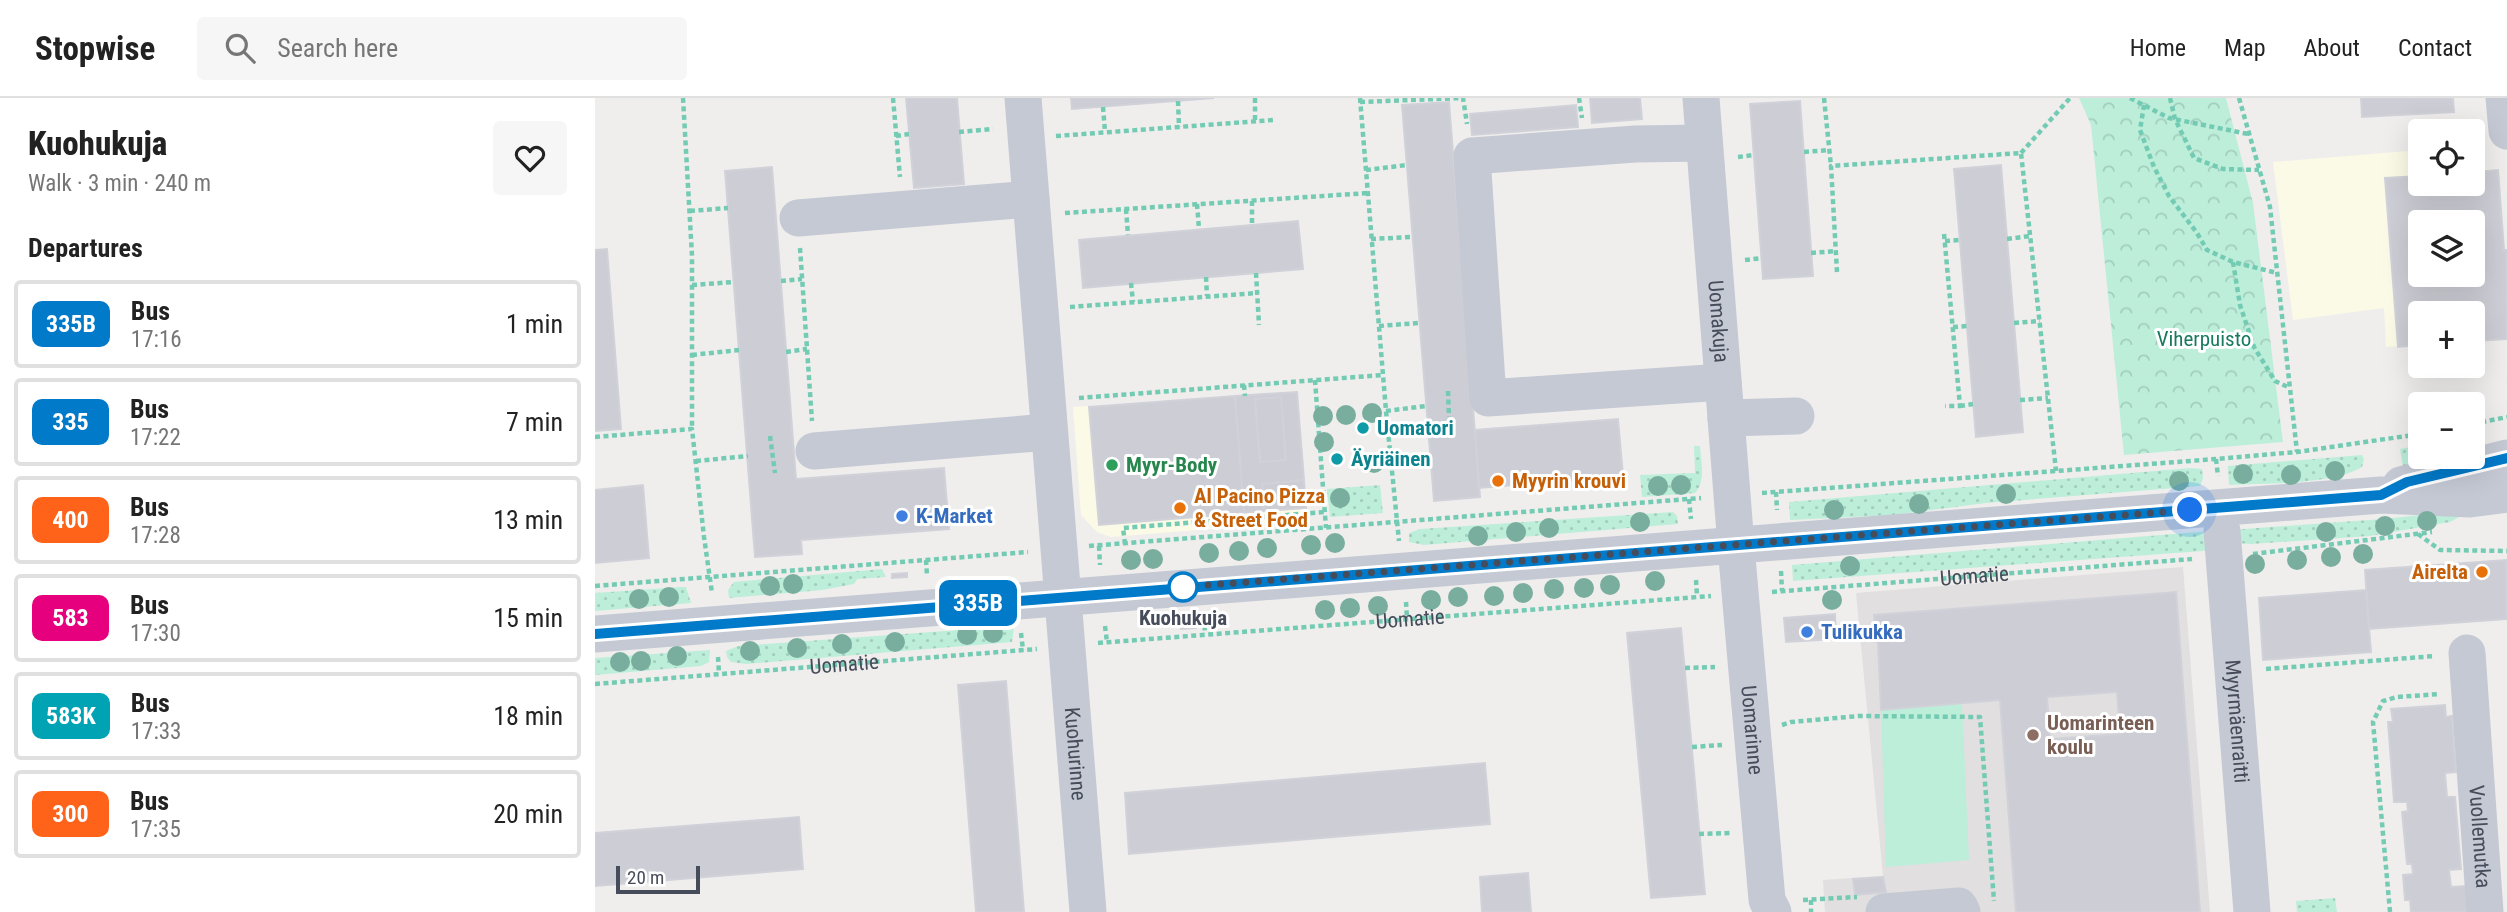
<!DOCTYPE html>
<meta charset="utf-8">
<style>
body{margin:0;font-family:"Roboto Condensed",sans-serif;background:#f6f6f6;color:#222;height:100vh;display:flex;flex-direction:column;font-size:26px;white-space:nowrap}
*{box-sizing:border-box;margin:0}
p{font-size:23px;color:#767676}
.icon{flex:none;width:38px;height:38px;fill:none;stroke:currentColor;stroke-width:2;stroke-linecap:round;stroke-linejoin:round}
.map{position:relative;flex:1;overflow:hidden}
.drawer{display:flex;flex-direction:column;background:#fff;width:595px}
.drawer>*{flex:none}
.badge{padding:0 14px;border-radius:10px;font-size:24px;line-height:46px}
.buttons{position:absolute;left:1813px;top:21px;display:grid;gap:14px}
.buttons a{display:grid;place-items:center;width:77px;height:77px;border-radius:7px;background:#fff;box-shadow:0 7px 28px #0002;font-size:35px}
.scale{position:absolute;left:21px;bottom:18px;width:84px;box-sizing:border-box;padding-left:7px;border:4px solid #464c5a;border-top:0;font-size:19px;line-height:24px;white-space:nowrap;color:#464c5a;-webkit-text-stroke:5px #fff;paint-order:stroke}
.you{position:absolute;width:35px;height:35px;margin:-18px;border:5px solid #fff;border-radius:50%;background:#1a73e8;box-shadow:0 0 0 10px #1a73e833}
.map>.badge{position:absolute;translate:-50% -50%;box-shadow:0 0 0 4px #fff}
h2{padding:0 28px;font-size:26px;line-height:63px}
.round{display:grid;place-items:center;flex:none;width:74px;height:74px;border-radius:7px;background:#f6f6f6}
.overview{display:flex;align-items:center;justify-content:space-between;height:119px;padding:0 28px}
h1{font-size:33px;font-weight:800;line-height:52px}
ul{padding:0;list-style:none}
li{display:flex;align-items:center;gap:21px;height:88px;margin:0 14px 10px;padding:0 14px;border:4px solid #e0e0e0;border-radius:7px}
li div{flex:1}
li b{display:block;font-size:26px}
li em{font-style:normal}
li .badge{min-width:77px;font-weight:700;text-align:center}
header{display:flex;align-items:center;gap:42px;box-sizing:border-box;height:98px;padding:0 35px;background:#fff;border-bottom:2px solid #e0e0e0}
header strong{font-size:33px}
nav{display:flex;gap:38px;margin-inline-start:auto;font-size:24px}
.search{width:490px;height:63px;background:#f6f6f6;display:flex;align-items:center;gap:18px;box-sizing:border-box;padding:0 24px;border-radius:7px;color:#767676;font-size:26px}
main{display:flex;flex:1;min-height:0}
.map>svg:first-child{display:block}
.commercial{fill:#fbfae6;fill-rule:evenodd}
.education{fill:#e1dfdf}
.green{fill:url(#green-dots)}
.forest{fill:url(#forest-crowns)}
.pitch{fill:#bceeda}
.building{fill:#cdced5;stroke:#d1d2d9;stroke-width:2;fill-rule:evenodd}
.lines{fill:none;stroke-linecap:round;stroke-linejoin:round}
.path{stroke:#74cbb3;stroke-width:4.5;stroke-dasharray:5 3.5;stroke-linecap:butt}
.minor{stroke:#c4c9d4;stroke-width:37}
.tree{fill:#79ae9e}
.line-casing{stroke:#fff;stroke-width:16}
.line{stroke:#007ac9;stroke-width:10}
.walk{stroke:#464c5a;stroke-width:7;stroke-dasharray:0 12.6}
.culture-dot{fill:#0f9aa8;stroke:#fff;stroke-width:2.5}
.leisure-dot{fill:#2e9e5b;stroke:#fff;stroke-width:2.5}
.food-dot{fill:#e8710a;stroke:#fff;stroke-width:2.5}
.shop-dot{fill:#3f7fe0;stroke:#fff;stroke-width:2.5}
.stop-dot{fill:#fff;stroke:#007ac9;stroke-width:3.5}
.education-dot{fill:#8d6e63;stroke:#fff;stroke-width:2.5}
.labels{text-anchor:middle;stroke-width:6;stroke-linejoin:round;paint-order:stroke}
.street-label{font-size:21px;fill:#464c5a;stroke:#fff}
.park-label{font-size:21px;fill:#187a5e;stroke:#fff}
.culture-label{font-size:21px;font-weight:bold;fill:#0d838f;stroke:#fff;text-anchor:start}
.leisure-label{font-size:21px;font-weight:bold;fill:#27864d;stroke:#fff;text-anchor:start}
.food-label{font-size:21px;font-weight:bold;fill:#c56008;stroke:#fff;text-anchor:start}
.shop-label{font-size:21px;font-weight:bold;fill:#366cbe;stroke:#fff;text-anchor:start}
.stop-label{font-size:21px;font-weight:bold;fill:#464c5a;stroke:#fff}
.education-label{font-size:21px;font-weight:bold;fill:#785e54;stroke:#fff;text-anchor:start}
</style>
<header>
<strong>Stopwise</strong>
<div class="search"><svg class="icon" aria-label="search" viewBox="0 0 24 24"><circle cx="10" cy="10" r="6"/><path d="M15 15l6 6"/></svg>Search here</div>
<nav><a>Home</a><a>Map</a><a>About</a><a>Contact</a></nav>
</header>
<main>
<section class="drawer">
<div class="overview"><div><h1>Kuohukuja</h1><p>Walk · 3 min · 240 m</p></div><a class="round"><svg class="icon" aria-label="heart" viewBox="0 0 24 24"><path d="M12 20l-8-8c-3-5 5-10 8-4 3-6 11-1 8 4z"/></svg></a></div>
<h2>Departures</h2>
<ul>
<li><span class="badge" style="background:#007ac9;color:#fff">335B</span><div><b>Bus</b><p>17:16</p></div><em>1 min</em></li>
<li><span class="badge" style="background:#007ac9;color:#fff">335</span><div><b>Bus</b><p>17:22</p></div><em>7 min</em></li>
<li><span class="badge" style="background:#ff6319;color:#fff">400</span><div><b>Bus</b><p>17:28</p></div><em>13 min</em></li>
<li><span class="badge" style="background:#e6007e;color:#fff">583</span><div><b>Bus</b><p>17:30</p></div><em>15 min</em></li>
<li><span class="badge" style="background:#00a3b4;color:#fff">583K</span><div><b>Bus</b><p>17:33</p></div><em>18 min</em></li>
<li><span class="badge" style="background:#ff6319;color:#fff">300</span><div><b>Bus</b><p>17:35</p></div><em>20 min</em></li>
</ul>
</section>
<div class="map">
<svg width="1912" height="814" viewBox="0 0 1912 814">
<defs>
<pattern id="green-dots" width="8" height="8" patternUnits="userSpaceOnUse" patternTransform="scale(1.75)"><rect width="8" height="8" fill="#bceeda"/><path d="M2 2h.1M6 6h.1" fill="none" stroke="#a3cebd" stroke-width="1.8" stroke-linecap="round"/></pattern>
<pattern id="forest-crowns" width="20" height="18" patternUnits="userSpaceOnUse" patternTransform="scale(1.75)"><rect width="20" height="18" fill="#bceeda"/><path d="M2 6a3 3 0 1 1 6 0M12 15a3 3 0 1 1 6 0" fill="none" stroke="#a3cebd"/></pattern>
</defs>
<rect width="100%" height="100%" fill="#f0eeed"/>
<!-- commercial -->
<path class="commercial" d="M1825,52V86H1878V70L1903,72L1909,152H1912V241L1878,243V215H1825V247L1791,249L1789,210L1698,222L1678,64ZM1825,124H1878V177H1825Z
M702,294L713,423L516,439L502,434L486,417L478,309Z"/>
<!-- education -->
<path class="education" d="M1588,469L1615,814H1230L1228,782L1288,778L1261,495Z"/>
<!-- green -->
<path class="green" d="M1825,347V359H1858L1808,369L1805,351Z
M1099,348H1105C1106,363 1111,384 1100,395L1047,399L1045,377L1100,375Z
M1767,357L1769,361L1767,369C1737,387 1671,385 1634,387L1633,368Z
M1595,370L1607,371L1608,380L1605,388L1391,405L1298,417L1195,422L1194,404Z
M785,387L788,415L735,419L732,391Z
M1864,413L1866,418L1855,424L1775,438L1656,446L1642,445L1635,432L1788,421Z
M1078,414L1082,418L1083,426L829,447L814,444V435L825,431Z
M1615,433L1613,452L1608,453L1198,483L1197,467Z
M287,471L291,479L262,481L259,486L227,492L134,500L133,492L139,484Z
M86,489H91L96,505L0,513V495Z
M419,528L417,544L151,566L136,564L132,559L131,553L143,548Z
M115,552L114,564L106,568L0,577V560Z
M1740,800L1742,814H1702L1701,803Z"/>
<!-- forest -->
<path class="forest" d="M1484,0H1631L1658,105L1688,344L1529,357L1496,27Z"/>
<!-- pitch -->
<path class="pitch" d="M1367,606L1374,762L1291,769L1286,612Z"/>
<!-- building -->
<path class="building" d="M311,0H362L369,86L319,90Z
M476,0H619L477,11Z
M995,0H1045L1047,21L997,25Z
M1766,0H1858L1859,14L1767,19Z
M1205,3L1218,178L1168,181L1155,6Z
M854,4L885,399L839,403L807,7Z
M981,7L983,29L877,37L875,16Z
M1406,67L1428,334L1381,339L1359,71Z
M177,69L201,381L349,370L354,431L206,442L207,456L160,459L130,73Z
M1903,72L1909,152H1912V241L1878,243V215H1825V247L1803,249L1790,80L1825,78V86H1878V74ZM1825,124H1878V177H1825Z
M703,123L708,171L488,190L484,142Z
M12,151L26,331L0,333V152Z
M702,294L709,382L667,386L669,413L649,415L640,298ZM686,299L691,362L665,364L660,301Z
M640,298L649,415L504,427L494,309Z
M686,299L691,362L665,364L660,301Z
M1023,321L1028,378L884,390L880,332Z
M709,382L711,410L669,413L667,386Z
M48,387L54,460L0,465V392Z
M1911,462L1912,521L1774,531L1770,472Z
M312,475V479L297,480V476Z
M1771,492L1776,554L1668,562L1664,500Z
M1581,494L1605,814H1421L1405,602L1286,612L1283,544H1281L1279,517ZM1522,594L1525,636L1455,641L1452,599Z
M1240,516L1241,541L1191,544L1189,520Z
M601,526V530L586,531V527Z
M1086,530L1110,796L1056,800L1032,535Z
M411,583L429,814H381L363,587Z
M1850,607L1851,619L1857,618L1861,674L1850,675L1852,699H1860L1866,771L1854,772L1856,789L1871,788L1874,814H1816L1815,802H1810L1808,777L1818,776L1817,766H1812L1807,714L1813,713L1812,704H1799L1793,624H1798L1796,611Z
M890,665L895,726L534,756L530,695Z
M204,719L208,771L0,788V735Z
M933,775L936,814H887L885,779Z
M1288,779L1291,794L1260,797L1258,781Z"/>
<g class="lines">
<!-- path -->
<g class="path">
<path d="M88,0L97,158V331"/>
<path d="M298,0L305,79"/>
<path d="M660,0V23"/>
<path d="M765,0L791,313L804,443"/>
<path d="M984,0L987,20"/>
<path d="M1229,0L1236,68"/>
<path d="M1535,0L1574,20L1653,36"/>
<path d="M1575,0L1580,21L1599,60L1628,71L1664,72"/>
<path d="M1644,0L1675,109L1702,354"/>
<path d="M583,3L584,29"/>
<path d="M765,4L868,0L872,26"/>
<path d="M1549,7L1545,32L1559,69L1574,98L1602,135L1612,152L1638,164L1682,175"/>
<path d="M508,9L510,34"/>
<path d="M364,34L398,31"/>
<path d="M301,38L314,36"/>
<path d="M461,38L678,22"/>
<path d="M1209,54L1234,52"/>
<path d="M1426,55L1475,0"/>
<path d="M1143,59L1159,57"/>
<path d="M771,72L812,67"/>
<path d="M657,103V127"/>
<path d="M602,106L604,131"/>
<path d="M531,111L533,137"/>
<path d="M95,113L133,110"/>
<path d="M470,115L773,95"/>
<path d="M1349,136L1365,308H1350"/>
<path d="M776,141L817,139"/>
<path d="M1412,141L1435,138"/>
<path d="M1350,143L1365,142"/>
<path d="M205,150L217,323"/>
<path d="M1216,155L1241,153"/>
<path d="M1150,162L1167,160"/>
<path d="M1638,164L1645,207L1659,249L1680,283L1695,290"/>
<path d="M1242,174L1236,68L1426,55L1461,373"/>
<path d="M661,175L664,227"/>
<path d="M611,179L612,198"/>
<path d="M186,183L207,181"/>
<path d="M536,185L538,204"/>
<path d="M97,187L139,184"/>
<path d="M475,209L662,195"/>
<path d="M1419,225L1445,223"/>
<path d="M784,228L824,225"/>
<path d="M1358,229L1372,228"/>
<path d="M191,254L212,251"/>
<path d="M97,257L144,252"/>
<path d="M720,282L731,430"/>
<path d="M649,287L650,298"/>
<path d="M853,293L854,319"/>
<path d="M484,300L788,277"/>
<path d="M1425,302L1453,300"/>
<path d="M1365,308L1378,306"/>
<path d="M791,313L831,308"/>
<path d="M1878,326L1912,319"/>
<path d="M175,338L180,375"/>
<path d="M0,339L97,331L109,439L117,495"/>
<path d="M1621,361L1623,378"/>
<path d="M101,363L153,358"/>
<path d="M1181,394L1182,412"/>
<path d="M1167,395L1621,361L1702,354L1825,336"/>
<path d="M1094,401L1096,421"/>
<path d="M1823,436L1845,452L1912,453"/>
<path d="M530,446L528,430L730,414"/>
<path d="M494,448L1106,400"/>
<path d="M504,448L505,467"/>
<path d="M1658,456L1837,434"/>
<path d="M331,462L332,478"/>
<path d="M1186,473L1187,493"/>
<path d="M1101,482L1102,498"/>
<path d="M0,488L433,454"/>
<path id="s1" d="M1177,494L1597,461"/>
<path d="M811,504L812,521"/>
<path d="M609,519L610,536"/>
<path d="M510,528L512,544"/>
<path d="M426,535L428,552"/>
<path id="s2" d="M503,545L1116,498"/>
<path d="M123,559L124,576"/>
<path d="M1090,570L1120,569"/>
<path d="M1671,571L1840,558"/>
<path id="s3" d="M0,586L442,551"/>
<path d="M1187,627L1196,624L1264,618L1385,619L1399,803"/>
<path d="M1097,649L1127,647"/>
<path d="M1104,736L1135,735"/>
<path d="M1208,802L1262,799"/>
<path d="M1216,802V814"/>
<path d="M1795,814L1778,624L1788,603L1802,599L1845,596"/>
</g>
<!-- minor -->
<g class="minor">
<path id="s4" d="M428,0L493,814"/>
<path id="s5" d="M1106,0L1141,448L1172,802L1178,814"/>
<path d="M1909,0L1912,33"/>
<path d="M1109,45L1040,46L877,58L893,300L1128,284"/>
<path d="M203,120L436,101"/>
<path d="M1131,320L1201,318"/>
<path d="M219,353L454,334"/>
<path d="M1806,387L1912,360"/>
<path id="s6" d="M1627,433L1657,814"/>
<path d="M0,536L1786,397L1875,401L1912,396"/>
<path id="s7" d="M1872,555L1890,814"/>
<path d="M1289,814L1364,808L1367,814"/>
</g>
</g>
<!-- trees -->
<g class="tree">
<circle cx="777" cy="315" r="10"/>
<circle cx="751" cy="317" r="10"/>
<circle cx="728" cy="318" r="10"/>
<circle cx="729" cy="344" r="10"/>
<circle cx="779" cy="365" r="10"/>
<circle cx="1740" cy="373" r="10"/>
<circle cx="1648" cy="376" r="10"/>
<circle cx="1696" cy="377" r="10"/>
<circle cx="1584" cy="383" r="10"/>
<circle cx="1086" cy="387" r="10"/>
<circle cx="1063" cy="388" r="10"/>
<circle cx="1411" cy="396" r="10"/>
<circle cx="745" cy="400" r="10"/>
<circle cx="1324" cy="406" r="10"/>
<circle cx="1239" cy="412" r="10"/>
<circle cx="1832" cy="423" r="10"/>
<circle cx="1045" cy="424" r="10"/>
<circle cx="1790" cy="428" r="10"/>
<circle cx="954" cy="430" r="10"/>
<circle cx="921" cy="434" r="10"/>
<circle cx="1731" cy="434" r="10"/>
<circle cx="883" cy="438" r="10"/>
<circle cx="740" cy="445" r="10"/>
<circle cx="716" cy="447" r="10"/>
<circle cx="672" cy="450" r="10"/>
<circle cx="644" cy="453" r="10"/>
<circle cx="614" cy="455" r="10"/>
<circle cx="1768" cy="456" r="10"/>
<circle cx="1736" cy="459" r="10"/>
<circle cx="558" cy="461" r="10"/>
<circle cx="536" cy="462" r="10"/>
<circle cx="1702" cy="462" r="10"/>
<circle cx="1660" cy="466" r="10"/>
<circle cx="1255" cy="468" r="10"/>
<circle cx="1060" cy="483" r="10"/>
<circle cx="198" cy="486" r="10"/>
<circle cx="1015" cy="487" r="10"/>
<circle cx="175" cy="488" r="10"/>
<circle cx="989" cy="490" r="10"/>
<circle cx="959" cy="491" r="10"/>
<circle cx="928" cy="495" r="10"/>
<circle cx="899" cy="498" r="10"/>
<circle cx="74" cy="499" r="10"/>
<circle cx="863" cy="499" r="10"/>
<circle cx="44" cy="501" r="10"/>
<circle cx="836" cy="502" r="10"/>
<circle cx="1237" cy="502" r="10"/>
<circle cx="783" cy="508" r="10"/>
<circle cx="755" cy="510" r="10"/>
<circle cx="730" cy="512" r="10"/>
<circle cx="398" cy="535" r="10"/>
<circle cx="372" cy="537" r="10"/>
<circle cx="300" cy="544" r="10"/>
<circle cx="247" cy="546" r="10"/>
<circle cx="202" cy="550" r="10"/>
<circle cx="155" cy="553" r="10"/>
<circle cx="82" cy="558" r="10"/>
<circle cx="46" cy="563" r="10"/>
<circle cx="25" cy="564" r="10"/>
</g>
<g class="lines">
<!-- line casing -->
<g class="line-casing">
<path id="line" d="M0,536L1786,397L1812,384L1912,360"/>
</g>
<!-- line -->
<use href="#line" class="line"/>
<!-- walk -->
<path class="walk" d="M588,489L1595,412"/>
</g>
<!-- markers -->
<g class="culture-dot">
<circle cx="768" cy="330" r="7"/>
<circle cx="742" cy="361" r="7"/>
</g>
<circle class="leisure-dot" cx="517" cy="367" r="7"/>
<g class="food-dot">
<circle cx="903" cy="383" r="7"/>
<circle cx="585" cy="410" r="7"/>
<circle cx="1887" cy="474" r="7"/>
</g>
<g class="shop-dot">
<circle cx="307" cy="418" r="7"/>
<circle cx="1212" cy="534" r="7"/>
</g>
<circle class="stop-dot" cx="588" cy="489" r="14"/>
<circle class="education-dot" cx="1438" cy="637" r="7"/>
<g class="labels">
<!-- street labels -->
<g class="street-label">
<text dy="7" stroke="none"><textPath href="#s5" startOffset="224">Uomakuja</textPath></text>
<text dy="7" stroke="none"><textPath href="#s1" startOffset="203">Uomatie</textPath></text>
<text dy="7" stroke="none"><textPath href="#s2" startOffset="313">Uomatie</textPath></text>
<text dy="7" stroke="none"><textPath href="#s3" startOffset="250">Uomatie</textPath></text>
<text dy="7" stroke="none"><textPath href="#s6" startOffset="191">Myyrmäenraitti</textPath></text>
<text dy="7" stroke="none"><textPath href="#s5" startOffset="634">Uomarinne</textPath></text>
<text dy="7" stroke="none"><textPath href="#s4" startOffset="658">Kuohurinne</textPath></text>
<text dy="7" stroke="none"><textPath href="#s7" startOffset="184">Vuollemutka</textPath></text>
</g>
<!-- park labels -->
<g class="park-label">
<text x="1609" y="248">Viherpuisto</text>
</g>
<!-- culture labels -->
<g class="culture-label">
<text x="782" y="337">Uomatori</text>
<text x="756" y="368">Äyriäinen</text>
</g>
<!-- leisure labels -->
<g class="leisure-label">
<text x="531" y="374">Myyr-Body</text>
</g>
<!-- food labels -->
<g class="food-label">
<text x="917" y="390">Myyrin krouvi</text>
<text x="599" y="405">Al Pacino Pizza<tspan x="599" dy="24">&amp; Street Food</tspan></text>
<text x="1873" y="481" text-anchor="end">Airelta</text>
</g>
<!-- shop labels -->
<g class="shop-label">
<text x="321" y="425">K-Market</text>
<text x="1226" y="541">Tulikukka</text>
</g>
<!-- stop labels -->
<g class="stop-label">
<text x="588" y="527">Kuohukuja</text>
</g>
<!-- education labels -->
<g class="education-label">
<text x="1452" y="632">Uomarinteen<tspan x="1452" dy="24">koulu</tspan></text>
</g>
</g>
</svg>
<div class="buttons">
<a><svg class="icon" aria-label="locate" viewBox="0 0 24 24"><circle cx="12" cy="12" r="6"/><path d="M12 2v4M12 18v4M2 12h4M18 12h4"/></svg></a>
<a><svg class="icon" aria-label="layers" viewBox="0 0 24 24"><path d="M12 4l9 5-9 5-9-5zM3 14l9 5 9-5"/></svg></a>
<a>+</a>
<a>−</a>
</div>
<div class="scale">20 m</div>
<div class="you" style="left:1595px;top:412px"></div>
<b class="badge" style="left:383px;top:505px;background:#007ac9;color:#fff">335B</b>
</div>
</main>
